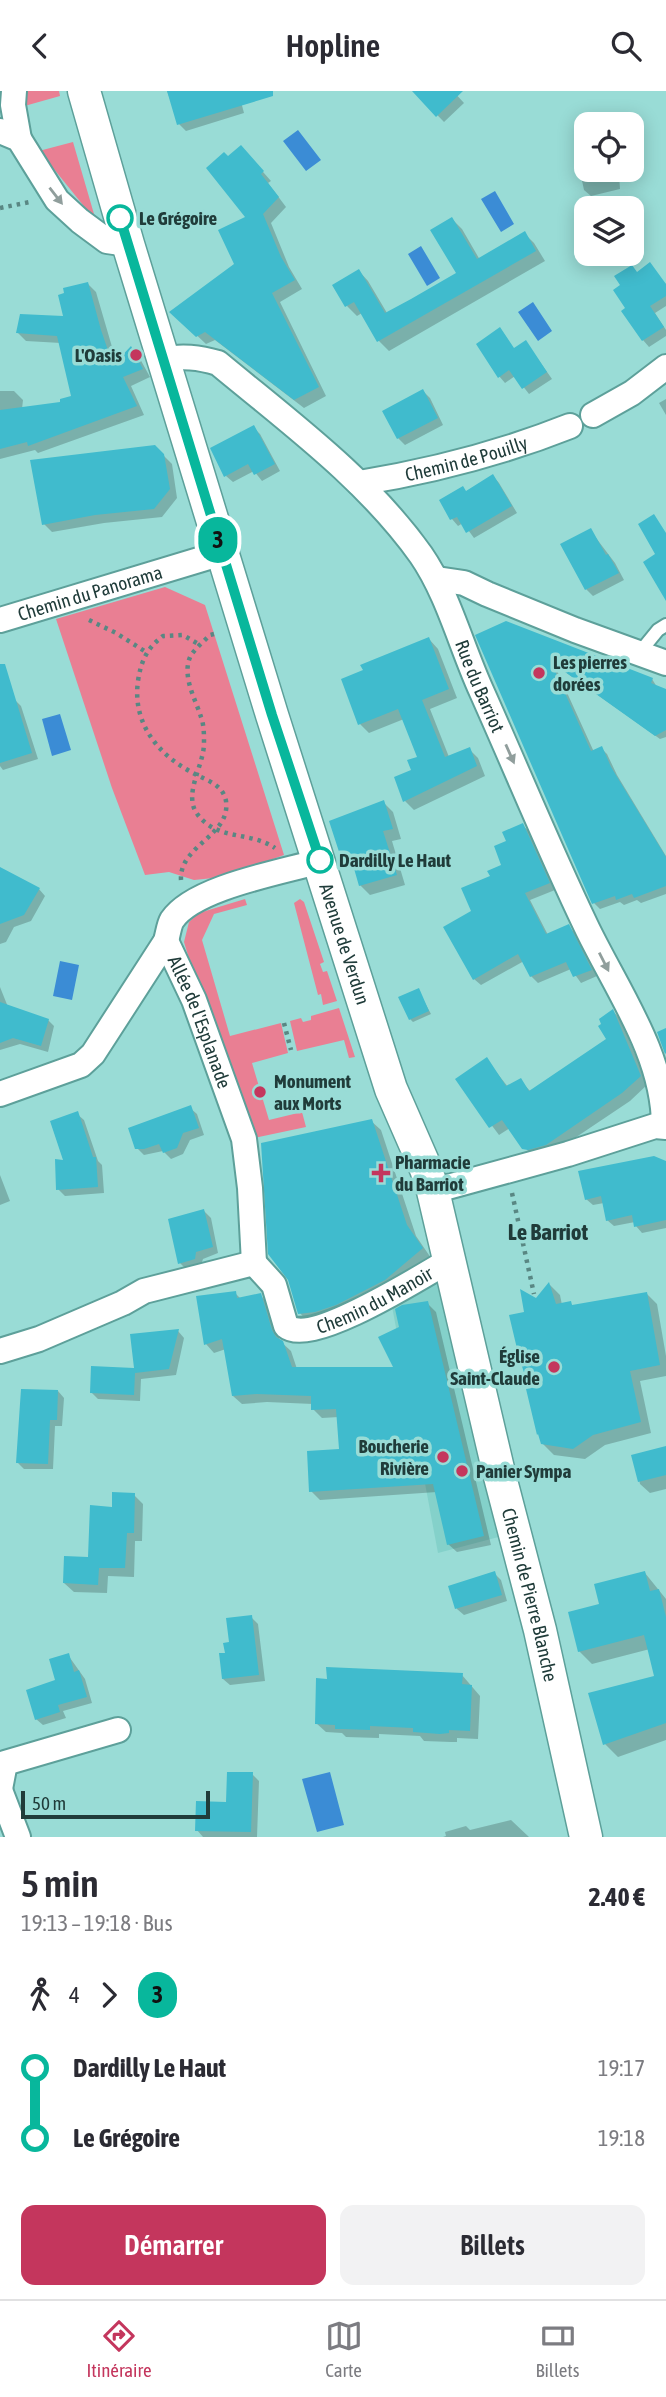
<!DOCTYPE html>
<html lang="fr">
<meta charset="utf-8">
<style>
body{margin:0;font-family:"Asap Condensed",sans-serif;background:#f2f2f3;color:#2b2b33;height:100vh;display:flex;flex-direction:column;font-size:26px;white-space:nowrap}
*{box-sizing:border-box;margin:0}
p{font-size:23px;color:#7c7c81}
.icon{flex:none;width:38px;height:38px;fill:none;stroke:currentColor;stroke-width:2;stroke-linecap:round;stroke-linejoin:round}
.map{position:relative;height:1746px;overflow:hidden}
.sheet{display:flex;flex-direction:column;background:#fff;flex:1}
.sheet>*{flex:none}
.badge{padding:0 14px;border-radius:23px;font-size:24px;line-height:46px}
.controls{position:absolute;left:574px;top:21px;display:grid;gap:14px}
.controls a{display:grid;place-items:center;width:70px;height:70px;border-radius:14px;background:#fff;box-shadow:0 4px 18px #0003;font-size:35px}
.scale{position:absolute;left:21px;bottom:18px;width:189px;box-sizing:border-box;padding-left:7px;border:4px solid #203c3a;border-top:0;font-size:19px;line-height:24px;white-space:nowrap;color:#203c3a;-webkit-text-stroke:5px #99dcd6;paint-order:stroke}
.map>.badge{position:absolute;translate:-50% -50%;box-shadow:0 0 0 4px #fff}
.legs{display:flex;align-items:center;gap:10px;height:77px;padding:0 21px;font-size:23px}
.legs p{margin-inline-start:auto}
.head{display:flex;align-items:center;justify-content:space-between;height:119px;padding:0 21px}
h1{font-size:38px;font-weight:600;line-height:52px}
.action{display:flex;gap:14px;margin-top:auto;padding:14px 21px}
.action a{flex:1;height:80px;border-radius:14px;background:#c4365d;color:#fff;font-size:28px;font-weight:600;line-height:80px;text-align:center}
.action a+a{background:#f2f2f3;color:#2b2b33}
ul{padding:0 21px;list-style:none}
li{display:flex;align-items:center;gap:24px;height:70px;font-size:26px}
li i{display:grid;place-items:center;width:10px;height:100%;margin:0 9px;background:currentColor}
li i::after{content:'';width:18px;height:18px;margin:-9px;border:5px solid;border-radius:50%;background:#fff}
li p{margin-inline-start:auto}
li:first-child i{background:linear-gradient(#0000 50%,currentColor 0)}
li:last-child i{background:linear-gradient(currentColor 50%,#0000 0)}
header{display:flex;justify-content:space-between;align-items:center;height:91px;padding:0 21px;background:#fff;font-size:32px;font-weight:600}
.menu{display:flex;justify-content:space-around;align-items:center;height:98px;border-top:2px solid #e1e1e2;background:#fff;font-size:19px;color:#7c7c81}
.menu a{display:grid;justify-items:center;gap:4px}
.menu .active{color:#c4365d}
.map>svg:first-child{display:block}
.built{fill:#84d1ca}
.green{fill:#e97f93}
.water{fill:#3b8cd5}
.shadow{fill:#0003}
.building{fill:#40bbcd}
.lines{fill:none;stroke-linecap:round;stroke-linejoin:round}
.service-casing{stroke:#5da09a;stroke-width:16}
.minor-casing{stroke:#5da09a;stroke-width:28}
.tertiary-casing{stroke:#5da09a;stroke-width:35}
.path{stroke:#598783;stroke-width:4.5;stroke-dasharray:3.5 5;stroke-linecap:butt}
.service{stroke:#fff;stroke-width:12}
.minor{stroke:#fff;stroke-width:24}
.tertiary{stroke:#fff;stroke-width:32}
.oneway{fill:#909e9c}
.line-1-casing{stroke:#fff;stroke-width:16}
.line-1{stroke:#08b79c;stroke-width:10}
.stop-1-dot{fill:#fff;stroke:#08b79c;stroke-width:3.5}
.poi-dot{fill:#c4365d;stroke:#99dcd6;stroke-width:2.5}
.labels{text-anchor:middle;stroke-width:7;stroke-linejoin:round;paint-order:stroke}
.stop-label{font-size:19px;font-weight:bold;fill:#203c3a;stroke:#99dcd6;text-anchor:start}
.poi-label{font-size:19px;font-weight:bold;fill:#203c3a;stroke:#99dcd6;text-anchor:start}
.street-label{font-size:19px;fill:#203c3a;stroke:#99dcd6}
.quarter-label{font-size:23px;font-weight:bold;fill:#203c3a;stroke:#99dcd6}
</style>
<header><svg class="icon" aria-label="back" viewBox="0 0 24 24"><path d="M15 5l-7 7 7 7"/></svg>Hopline<svg class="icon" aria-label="search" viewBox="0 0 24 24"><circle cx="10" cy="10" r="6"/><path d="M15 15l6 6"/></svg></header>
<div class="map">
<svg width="666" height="1746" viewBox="0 0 666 1746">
<rect width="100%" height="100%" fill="#99dcd6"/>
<!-- built -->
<path class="built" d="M444,1187L506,1444L438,1462L391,1210Z"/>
<!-- green -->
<path class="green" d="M22,0H59L60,5L21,16Z
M73,51L94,123L91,124L45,67L35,61Z
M165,496L205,514L284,764L223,786L194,789L169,781L145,784L112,697L56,528Z
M245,808L247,814L214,823L202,849L230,945L281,932L288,962L252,972L269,1029L302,1021L306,1036L254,1047L201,907L184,851L189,831L199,822Z
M300,808L304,811L324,871L320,873L323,881L327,880L337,910L323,914L321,903L318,904L294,812Z
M339,917L355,966L349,967L344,949L297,960L290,930L301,927L303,931L311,929V925Z"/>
<!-- water -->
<path class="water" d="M298,39L321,69L306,80L283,50Z
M495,100L514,133L501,141L481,108Z
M421,155L440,187L427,195L408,163Z
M533,211L552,240L538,250L518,221Z
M60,623L71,659L52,665L42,628Z
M60,870L79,874L72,909L53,905Z
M330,1681L344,1734L317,1741L302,1688Z"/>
<!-- shadow -->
<path class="shadow" d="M167,0H245L240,7L244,22L186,40L179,33Z
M414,0H453L464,12L444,31Z
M632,47L639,54L644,78L619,84L620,98L591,105L584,99L577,66L586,64V79H632Z
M249,65L271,90L268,92L286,116L271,132L289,176L302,198L280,211L326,305L304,317L215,249L206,253L172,221L236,174L247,127L228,67Z
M452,128L462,138L480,169L524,142L534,152L545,170L389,260L379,250L362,222L357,225L347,215L359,180L368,190L387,222L458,183Z
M638,182L666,193V215L655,222L666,239V245L649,256L643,249L628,217L623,194Z
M87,192L96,201L117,273L131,258L139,266L150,286L131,295L144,324L38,362L35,359L0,368V300H14L23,309L22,318L62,313L73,306L61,252L26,250L18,242L65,227Z
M526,251L552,288L529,303L515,285L505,292L499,285L515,259Z
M423,300L430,307L443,334L405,354L398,347Z
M666,308V324L659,312Z
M253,336L260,343L280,380L262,390L254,380L233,391L226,385Z
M154,355L172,373L177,407L162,426L104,432L52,441L44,433Z
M493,385L499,392L517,422L474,447L463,432L458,435L452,428L441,410L467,402Z
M590,439L615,472L624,489L593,505L586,498Z
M477,545L652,588L657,596L666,599V646L660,648L554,573L594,661L601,657L607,663L617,684L666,765V803L641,812L637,809L624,814L620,811L600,818L594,812Z
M429,548L438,558L457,607L430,618L449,666L469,658L478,667L485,685L414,719L405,710L419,667L404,628L369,642L360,633Z
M15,609L21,615L38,668L3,679L0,675V613Z
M383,711L393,721L401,748L392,750L405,794L370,804L360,794L356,778L353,779L343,769Z
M522,734L529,740L555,799L530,809L548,844L568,835L575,842L597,885L581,892L571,878L538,892L531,885L524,870L481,894L474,888L473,820L492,786L503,775L508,751Z
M0,778L39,798L45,805L31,830L14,836L6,851L0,853Z
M0,896L8,916L48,929L54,935L48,961L20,953L0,959Z
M418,899L431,923L413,931L410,928Z
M613,920L620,928L648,993L630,1010L554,1061L532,1065L510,1037L499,1044L457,988L486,968L508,996L520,989L531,1001L609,948Z
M190,1017L197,1023L204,1044L190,1049L183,1063L171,1068L163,1060L144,1064L137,1057Z
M77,1023L84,1029L98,1070L102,1074L104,1102L65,1105L58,1098Z
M371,1030L381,1039L416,1145L431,1167L346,1222L309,1232L300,1222Z
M666,1072V1137L642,1142L636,1135L635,1131L614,1135L607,1129L604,1112L593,1114L586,1108Z
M0,1084L10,1110L0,1114Z
M204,1120L211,1127L218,1162L203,1168L201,1174L187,1179L180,1172Z
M550,1194L560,1204L562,1214L570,1212L574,1216L646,1202L657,1213L666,1265V1285L640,1290L651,1342L605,1354L585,1368L554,1364L543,1353L532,1299L526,1222Z
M235,1202L241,1208L260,1204L269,1213L280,1250L291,1260L297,1278H396L401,1237L427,1212L436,1221L491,1454L457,1461L448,1453L437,1401L320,1409L311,1400L340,1360L339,1326L322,1327L313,1318V1313L267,1311L242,1313L233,1305L226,1258L214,1262L206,1253L198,1206Z
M178,1240L184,1247L176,1284L141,1288L140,1310L98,1308L91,1301L136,1279Z
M58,1300L64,1307L62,1335H55L53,1378H24L18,1372Z
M666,1357V1398L650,1402L640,1393L634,1365Z
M134,1404L143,1413L142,1450H135L134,1486L108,1485L107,1502L74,1501L64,1492L90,1468L114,1417Z
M494,1482L501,1489L507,1510L464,1524L457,1518L450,1497Z
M645,1482L666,1508V1649L618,1666L605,1653L602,1643L657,1586L650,1558L592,1573L579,1560L601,1515Z
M251,1526L258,1533L265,1590L230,1594L223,1588L227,1563Z
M68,1564L85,1588L92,1612L63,1620L66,1627L43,1634L36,1628L57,1590Z
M462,1584L480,1605L478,1648L457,1647V1651H451L424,1650L420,1645L379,1643V1647L346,1646L342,1642L326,1641L316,1632Z
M252,1683L259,1690L257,1746H203L197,1739L228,1712Z
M511,1729L529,1746H443L446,1745L445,1741L466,1735L470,1739Z"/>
<!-- building -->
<path class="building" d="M167,0H273V5L177,34Z
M412,0H463L436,26Z
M241,54L264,80L261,83L279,106L263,123L281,166L295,189L272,202L319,296L294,309L205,241L196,246L169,221L234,173L218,139L245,126L206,77L224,61L228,65Z
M452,126L477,168L525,140L536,160L377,251L354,211L345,216L332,194L359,178L385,222L411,208L456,182L430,139Z
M650,171L666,193V205L650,215L664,236L642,250L621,220L625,217L613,199L620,194L614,185L632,174L637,181Z
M88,191L101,239L113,274L131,255L143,278L123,286L137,315L28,355L27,351L0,358V319L60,311V308L71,305L57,245L16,242L20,223L63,225L58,204L64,202L63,197Z
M500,236L514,257L526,249L547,281L522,298L509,279L498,287L476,253Z
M423,298L438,327L397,348L382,320Z
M254,334L275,373L254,384L248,373L224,386L210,357Z
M155,354L164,363L170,398L154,418L95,424L42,434L30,369Z
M493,383L512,415L466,442L457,426L450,429L439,409L463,395L466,400Z
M654,423L666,442V510L643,471L655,463L638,433Z
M591,437L606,464L608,463L619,482L585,499L560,453Z
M506,530L653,587L651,592L666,598V639L655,645L551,571L591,660L602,655L611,676L666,766V795L634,807L632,803L616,809L615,805L592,813L475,544Z
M429,546L449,598L422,609L445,666L470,656L477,675L403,711L394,686L411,679L407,669L417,666L398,618L358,634L341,588L363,579L360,574Z
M0,573H5L32,662L0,672Z
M384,709L393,738L383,740L397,784L359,795L351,767L342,770L329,730Z
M523,732L550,792L525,802L546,843L569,833L592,879L573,886L566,871L530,886L518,863L473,889L443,836L471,820L461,797L490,785L487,780L501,774L494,755L506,750L502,741Z
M0,776L40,797L24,824L0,833Z
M419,897L429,920L409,929L398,906Z
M0,911L49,928L41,955L13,947L0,952Z
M613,918L641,985L622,1002L546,1054L528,1059L522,1058L502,1029L489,1037L455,988L487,966L506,995L521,987L529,1000L606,948L598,935L601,933L599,928Z
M666,937V962L665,963L657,941Z
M191,1014L199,1037L183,1042L177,1057L163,1062L159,1053L144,1058H135L128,1037Z
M78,1020L93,1066H96L98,1096L56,1099L55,1068L63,1069L50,1030Z
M372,1028L407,1134L423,1157L385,1189L336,1214L315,1221L298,1223L288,1189L268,1163L261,1052Z
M654,1065L666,1070V1129L634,1136L632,1124L606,1130L601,1105L585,1109L578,1080Z
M204,1118L213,1156L196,1161L195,1168L178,1173L168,1128Z
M549,1191L556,1213L571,1210L572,1214L647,1201L660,1274L630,1280L641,1331L593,1344L573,1358L541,1353L538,1343L537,1344L526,1298L529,1297L519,1266L509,1224L524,1221L520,1198L536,1207Z
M236,1200L237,1207L261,1202L272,1239L276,1246L283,1250L292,1276H393L378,1246L399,1236L395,1218L402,1214L428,1210L484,1445L447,1454L433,1393L309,1401L307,1360L339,1358L336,1318L311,1319V1305L257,1303L232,1305L222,1248L204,1254L196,1205Z
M179,1238L169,1278L135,1282L134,1304L90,1302L91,1275L134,1277L130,1243Z
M21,1298L58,1299L57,1329H50L48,1373L16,1372Z
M666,1355V1384L638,1391L631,1364Z
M112,1401L135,1402L134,1442H127L125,1477H99L98,1494L63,1492L64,1465L88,1466L90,1414L112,1416Z
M495,1480L502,1504L455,1518L448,1495Z
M645,1480L650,1500L659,1498L666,1526V1632L603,1654L588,1602L654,1585L644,1544L578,1561L568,1521L599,1513L594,1493Z
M252,1524L259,1584L222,1588L219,1562H225L223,1552L229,1551L226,1527Z
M69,1562L74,1581L79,1579L87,1606L58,1614L60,1621L35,1629L26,1599L55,1589L49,1568Z
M326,1576L463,1582L462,1593L472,1594L470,1640L449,1639V1642L440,1643L413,1641V1637L370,1635V1639L343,1638H335V1634L315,1633L316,1587L327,1588Z
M227,1681H253L251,1741L195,1740L196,1710L226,1711Z"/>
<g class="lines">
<!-- service casing -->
<g class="service-casing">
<path id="service" d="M640,561L658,539L666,534"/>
</g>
<!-- minor casing -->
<g class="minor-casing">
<g id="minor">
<path d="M14,0L13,14L19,48"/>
<path d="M0,40L19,48L57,109L80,130L107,150L128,153"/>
<path id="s1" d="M163,268C183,265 198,266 218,272C289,331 367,388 421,464C448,503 461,555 481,599C516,677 549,758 586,835C616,898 664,963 664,1035"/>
<path d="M593,324L632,302L666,276"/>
<path id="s2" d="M359,392C433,380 502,362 570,335"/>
<path d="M437,488L464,492L487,503L575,539L666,572"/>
<path id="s3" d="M0,529L222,462"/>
<path id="s4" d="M166,850L194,909L244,1048L250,1097L254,1172"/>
<path d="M0,1003L81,974L93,963L166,850C168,843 169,834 172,829C194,796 283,781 320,770"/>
<path d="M433,1100L568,1063L655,1035L666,1036"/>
<path id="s5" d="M254,1172L274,1194L286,1235C311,1256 422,1185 450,1169"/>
<path d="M0,1260L39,1248L123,1212L144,1200L254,1172"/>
<path d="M0,1698L5,1672L118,1639"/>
<path d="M0,1699L18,1746"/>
</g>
</g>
<!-- tertiary casing -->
<g class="tertiary-casing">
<g id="tertiary">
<path id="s6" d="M84,0L128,153L272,624L391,998L426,1078L433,1100L499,1382L540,1539L586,1746"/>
</g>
</g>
<!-- path -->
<path class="path" d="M0,117L30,111
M89,529L116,542L146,561
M214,543L210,544C204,550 196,557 191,564C181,584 195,607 201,626C204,634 204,643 204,652C204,675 182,704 198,724C218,750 250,740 275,757
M181,789C179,754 231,745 226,710C223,694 208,690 195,683C159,665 132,633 138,590C141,570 147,557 163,545L183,544L200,554
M284,932L291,959
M512,1102L534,1203"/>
<!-- service -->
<use href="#service" class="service"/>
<!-- minor -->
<use href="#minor" class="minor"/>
<!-- tertiary -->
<use href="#tertiary" class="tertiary"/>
</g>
<!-- one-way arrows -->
<defs><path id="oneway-solid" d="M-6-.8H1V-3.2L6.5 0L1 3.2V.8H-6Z" transform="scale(1.75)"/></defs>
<g class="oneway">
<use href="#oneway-solid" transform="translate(56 105) rotate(52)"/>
<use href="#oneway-solid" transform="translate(510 663) rotate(66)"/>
<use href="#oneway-solid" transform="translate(604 871) rotate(63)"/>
</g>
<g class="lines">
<!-- line-1 casing -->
<g class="line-1-casing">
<path id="line-1" d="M120,127L272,624L320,769"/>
</g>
<!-- line-1 -->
<use href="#line-1" class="line-1"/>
</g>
<!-- markers -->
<g class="stop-1-dot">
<circle cx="120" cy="127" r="12"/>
<circle cx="320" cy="769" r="12"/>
</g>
<g class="poi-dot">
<circle cx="136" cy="264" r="7"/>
<circle cx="539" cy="582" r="7"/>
<circle cx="260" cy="1001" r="7"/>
<path d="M377.5 1071.5h7v7h7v7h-7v7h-7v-7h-7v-7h7z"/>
<circle cx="554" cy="1276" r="7"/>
<circle cx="443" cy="1366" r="7"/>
<circle cx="462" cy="1380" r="7"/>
</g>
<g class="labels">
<!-- stop labels -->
<g class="stop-label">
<text x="139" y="134">Le Grégoire</text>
<text x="339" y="776">Dardilly Le Haut</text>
</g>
<!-- poi labels -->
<g class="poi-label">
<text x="122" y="271" text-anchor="end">L'Oasis</text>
<text x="553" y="578">Les pierres<tspan x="553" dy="22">dorées</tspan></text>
<text x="274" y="997">Monument<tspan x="274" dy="22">aux Morts</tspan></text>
<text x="395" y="1078">Pharmacie<tspan x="395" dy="22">du Barriot</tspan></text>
<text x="540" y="1272" text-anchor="end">Église<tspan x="540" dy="22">Saint-Claude</tspan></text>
<text x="429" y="1362" text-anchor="end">Boucherie<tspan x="429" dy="22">Rivière</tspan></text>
<text x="476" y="1387">Panier Sympa</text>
</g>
<!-- street labels -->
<g class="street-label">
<text dy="7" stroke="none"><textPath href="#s2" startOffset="110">Chemin de Pouilly</textPath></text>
<text dy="7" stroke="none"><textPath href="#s3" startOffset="94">Chemin du Panorama</textPath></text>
<text dy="7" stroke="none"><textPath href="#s1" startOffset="480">Rue du Barriot</textPath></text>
<text dy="7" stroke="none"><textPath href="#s6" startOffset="892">Avenue de Verdun</textPath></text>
<text dy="7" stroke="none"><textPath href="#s4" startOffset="88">Allée de l'Esplanade</textPath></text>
<text dy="7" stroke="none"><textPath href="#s5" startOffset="168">Chemin du Manoir</textPath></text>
<text dy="7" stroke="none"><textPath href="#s6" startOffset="1570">Chemin de Pierre Blanche</textPath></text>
</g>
<!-- quarter labels -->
<g class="quarter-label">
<text x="548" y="1149">Le Barriot</text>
</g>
</g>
</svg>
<div class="controls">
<a><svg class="icon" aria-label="locate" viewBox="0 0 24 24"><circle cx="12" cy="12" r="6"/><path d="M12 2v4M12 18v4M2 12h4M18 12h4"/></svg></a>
<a><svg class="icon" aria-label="layers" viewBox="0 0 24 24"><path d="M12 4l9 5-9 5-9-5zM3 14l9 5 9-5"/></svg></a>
</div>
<div class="scale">50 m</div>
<b class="badge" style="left:218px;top:449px;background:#08b79c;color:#111">3</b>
</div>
<section class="sheet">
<div class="head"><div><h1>5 min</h1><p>19:13 – 19:18 · Bus</p></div><b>2.40 €</b></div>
<div class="legs"><svg class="icon" aria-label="walk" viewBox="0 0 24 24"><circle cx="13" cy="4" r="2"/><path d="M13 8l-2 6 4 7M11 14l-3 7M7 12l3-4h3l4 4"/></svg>4<svg class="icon" aria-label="forward" viewBox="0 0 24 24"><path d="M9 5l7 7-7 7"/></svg><b class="badge" style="background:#08b79c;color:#111">3</b></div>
<ul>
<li><i style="color:#08b79c"></i><b>Dardilly Le Haut</b><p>19:17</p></li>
<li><i style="color:#08b79c"></i><b>Le Grégoire</b><p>19:18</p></li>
</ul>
<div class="action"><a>Démarrer</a><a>Billets</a></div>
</section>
<nav class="menu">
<a class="active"><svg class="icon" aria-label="directions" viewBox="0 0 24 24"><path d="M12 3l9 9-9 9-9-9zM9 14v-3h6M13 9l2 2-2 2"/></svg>Itinéraire</a>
<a><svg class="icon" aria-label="map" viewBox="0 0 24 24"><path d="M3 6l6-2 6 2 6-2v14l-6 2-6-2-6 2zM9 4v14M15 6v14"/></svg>Carte</a>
<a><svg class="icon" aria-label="tickets" viewBox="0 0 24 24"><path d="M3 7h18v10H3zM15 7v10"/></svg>Billets</a>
</nav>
